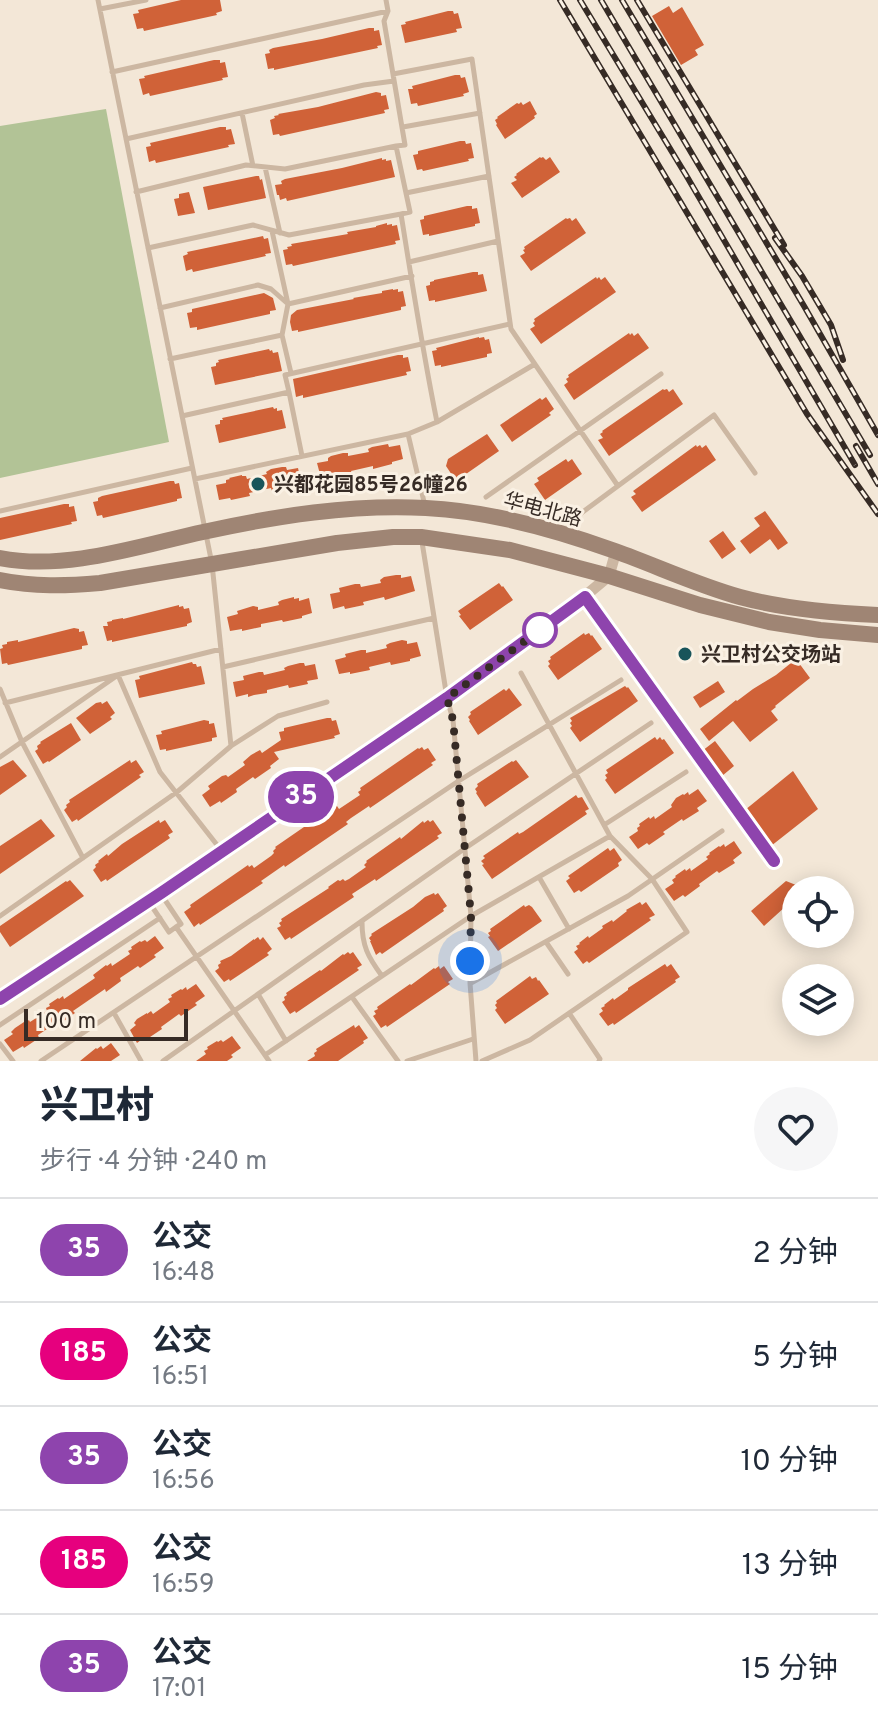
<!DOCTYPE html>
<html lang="zh">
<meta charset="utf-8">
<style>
body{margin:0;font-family:Overpass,"Noto Sans SC",sans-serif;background:#f6f6f7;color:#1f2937;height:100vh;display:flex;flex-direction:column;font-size:30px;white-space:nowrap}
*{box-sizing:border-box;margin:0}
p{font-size:26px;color:#747a83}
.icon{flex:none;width:44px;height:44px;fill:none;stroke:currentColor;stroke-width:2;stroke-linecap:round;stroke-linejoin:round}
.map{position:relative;height:1061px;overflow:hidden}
.side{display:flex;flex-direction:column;background:#fff;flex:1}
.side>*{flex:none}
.badge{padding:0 16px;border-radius:26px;font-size:28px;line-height:52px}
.tools{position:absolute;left:782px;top:876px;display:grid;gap:16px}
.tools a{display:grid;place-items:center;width:72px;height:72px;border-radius:50%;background:#fff;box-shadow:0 4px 20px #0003;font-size:40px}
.scale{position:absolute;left:24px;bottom:20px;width:164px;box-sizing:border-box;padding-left:8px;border:4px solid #362b25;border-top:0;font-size:22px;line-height:28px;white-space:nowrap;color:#362b25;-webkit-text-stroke:6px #faf1e4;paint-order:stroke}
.you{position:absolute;width:40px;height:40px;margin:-20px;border:6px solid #fff;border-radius:50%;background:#1a73e8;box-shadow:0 0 0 12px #1a73e833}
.map>.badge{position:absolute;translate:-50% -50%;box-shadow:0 0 0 4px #fff}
.round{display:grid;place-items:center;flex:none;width:84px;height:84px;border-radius:42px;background:#f6f6f7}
.head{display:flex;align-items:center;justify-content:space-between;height:136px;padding:0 40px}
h1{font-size:38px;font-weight:800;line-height:60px}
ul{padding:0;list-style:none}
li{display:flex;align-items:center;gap:24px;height:104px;padding:0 40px;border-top:2px solid #e0e1e3}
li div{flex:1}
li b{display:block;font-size:30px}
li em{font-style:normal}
li .badge{min-width:88px;font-weight:700;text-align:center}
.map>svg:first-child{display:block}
.green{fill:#b2c396}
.building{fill:#d06238}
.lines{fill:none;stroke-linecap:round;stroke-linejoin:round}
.service{stroke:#ccb7a2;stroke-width:5}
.minor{stroke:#ccb7a2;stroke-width:11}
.secondary{stroke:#9f8574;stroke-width:16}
.rail-casing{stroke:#362b25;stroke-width:6}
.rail{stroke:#faf1e4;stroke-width:3;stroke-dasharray:9;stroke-linecap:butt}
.line-casing{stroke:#fff;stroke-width:18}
.line{stroke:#8e44ad;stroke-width:12}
.walk{stroke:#362b25;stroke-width:8;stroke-dasharray:0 14.4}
.poi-dot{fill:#18545a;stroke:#faf1e4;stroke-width:3}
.stop-dot{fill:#fff;stroke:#8e44ad;stroke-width:4}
.labels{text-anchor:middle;stroke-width:6;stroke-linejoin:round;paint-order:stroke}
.poi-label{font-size:20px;font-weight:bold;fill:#362b25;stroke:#faf1e4;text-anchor:start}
.street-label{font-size:20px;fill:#362b25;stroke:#faf1e4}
</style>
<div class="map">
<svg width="878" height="1061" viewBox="0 0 878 1061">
<rect width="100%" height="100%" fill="#f3e7d7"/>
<!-- green -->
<path class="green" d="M106,109L169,442L0,478V126Z"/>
<!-- building -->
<path class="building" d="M181,0H220L222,11L216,13L217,15L144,31L143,28L137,29L133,14L139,13L138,10Z
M669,6L673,13L682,7L704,45L695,50L698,55L681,65L652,16Z
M448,11H453L454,14L458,13L462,28L456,29L457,32L405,43L401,25L406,24L405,22Z
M369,28H374V31L379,30L382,45L377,46L378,48L274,70V68L268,69L265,54L270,53L269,50L273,48L322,39Z
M214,60H220V63L225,62L228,77L222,78L223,80L150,96L149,93L143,95L139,79L145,78L144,76Z
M455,75H460L461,78L465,77L469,92L463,94L464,96L418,106L417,103L411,104L408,89H413L412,86Z
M376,92L381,93V96L386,95L389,109L384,110L385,113L280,136L279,134L273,135L270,120L275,118L274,116L279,115L278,114L318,107Z
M530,101L537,114L534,116L535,118L505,139L496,125L497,124L495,120L498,118L497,117L517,103L519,104L521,102L523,105Z
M220,127H226V130L231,129L235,144L228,145L229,147L156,163L155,160L149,162L146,147L151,146L150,143Z
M460,141H465L466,144L471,143L474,158L468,159L469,161L423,171L422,169L417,170L413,155L418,154V151Z
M540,157L541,158L543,157L546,160L550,157L560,172L522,198L511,183L517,180L514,177L517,175L516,174Z
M382,158V160L386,159V161L391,160L395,177L287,201L286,198L280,200L279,195H277L275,185L282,184L281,181L285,179L342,168Z
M256,176H259L260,180L262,179L266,198L208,210L203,187Z
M189,192L195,213L178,216L174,199L179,198V194Z
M467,206H472V209L477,208L480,223L475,224V226L429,236V234L423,235L420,220L424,219V216Z
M566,218L567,219L570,218L572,221L576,218L586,233L531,271L520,256L525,253L523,250L525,249L524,247Z
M387,223V225L392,224V226L397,225L400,240L395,241L396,244L293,266L292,264L286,265L283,250L288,249L287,247L292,246L291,244L348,234L347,232L376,227V226Z
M263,236L264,239L268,238L271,253L265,254L266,256L193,272L192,269L186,271L183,256L188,254L187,252Z
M473,272H478V275L483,274L487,291L435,302V300L429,301L426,286L430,285V282L434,281V280Z
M596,277L597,279L599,277L601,280L605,277L616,292L541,344L530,329L535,326L533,323L535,321L534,319Z
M393,289V290L398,289V292L403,291L406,306L401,307V310L298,332V330L292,331L290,322L291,315L297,310L354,299L353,298L382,293V291Z
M264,293L273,298L276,310L270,311V314L197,330V327L190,328L187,313L192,312V309Z
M629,333L630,335L632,333L634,336L638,333L649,348L574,400L564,385L568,382L566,379L569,377L568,375Z
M479,337V338L484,337L485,340L489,339L492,353L487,354V357L441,367V365L435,366L432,351L437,350L436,348Z
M269,349L270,351L272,350L273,353L278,352L282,371L215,385L211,367L216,366V363L219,362L218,360Z
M398,355H403V358L408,357L411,371L406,372L407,375L303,398V395L296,397L293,379Z
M663,389L664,390L667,389L669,392L673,389L683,404L609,456L598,440L603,438L600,434L603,432L602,431Z
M546,397L554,409L549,413L551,415L512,442L500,425L540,398L542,400Z
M273,407L274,409L277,408V411L282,410L286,428L219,443L215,425L220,424V420H223L222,418Z
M487,434L499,451L456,481L446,466L448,459Z
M388,444L389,447L400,445L403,459L392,462V464L373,469V466L351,471L352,474L333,478L332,475L321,478L317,463L328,461V458L331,456L343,453H348V456L369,452L368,449L372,447Z
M696,445L697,447L700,445L702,448L706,445L716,460L642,512L631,497L636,494L633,491Z
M566,459L568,462L572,459L582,474L545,500L534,484L539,481L537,478Z
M282,467H286L287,470L298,468L301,482L290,484V487L272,491L271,488L249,493L250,496L231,500L230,498L219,500L216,485L226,483V480L230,479L229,478L242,475V476H246L247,479L267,474L266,472L271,469Z
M170,481H174L175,484L179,483L182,498L177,499V501L103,518L102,515L97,516L93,502L98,501V498L102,496Z
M64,504H69V507L74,506L77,521L71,522L72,524L0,540V518Z
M765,511L788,543L778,550L770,539L750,554L740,541L760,526L754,518Z
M723,531L736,549L722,559L709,541Z
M396,575H401V578L411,576L415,591L385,600L384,597L363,602L364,605L345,609L344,606L333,609L330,594L340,592L339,588L355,584H360L361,587L381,583L380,580L384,577Z
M499,583L502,587L503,586L513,600L470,630L459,616L461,615L458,611Z
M294,597V599L299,598V601L309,598L312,613L302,616V618L283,622L282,620L261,624V627L242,631V629L230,631L227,617L238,614L237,611L253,606L258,607V610L279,605L278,602L282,600Z
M179,605V607L183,606L184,609L189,608L192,622L187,624V626L112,642V640L107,641L103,626H108L107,622L112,621V620L123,618V619Z
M74,628L79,629V632L84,631L88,645L82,646V649L8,665L7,663L2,664L0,649L3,648L2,645L7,644V642L18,640V642Z
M584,633L585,635L589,633L591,636L592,635L602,649L558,680L548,666L550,664L548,661L551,659L550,657Z
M402,640L407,641V644L417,642L421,656L410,659V661L391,665L390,662L369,667L370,670L350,674V672L339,674L335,660L346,657L345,654L361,650H366V653L387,648L386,645L390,643Z
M796,659L810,678L775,706L776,707L771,711L778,720L750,742L733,721L709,741L700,729L736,700L737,701L753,689L776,675Z
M192,662L193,664H196L197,667L201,666L205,684L139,698L135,680L140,679L139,676Z
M300,663H304L305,666L315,664L318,679L307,681L308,684L289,688L288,685L267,690V693L254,695L248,697V694L236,697L233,682L244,680L243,676L259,672H263L264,675L285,670L284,668L288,666Z
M718,681L725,692L700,708L693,697Z
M625,686L627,688L628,687L638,701L580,742L570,728L572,726L570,723L572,721L570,718Z
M509,688L522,705L478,735L469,721L470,720L468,717L471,714L470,712L504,689L506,691Z
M107,701L115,713L110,717L112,719L90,734L76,718L96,703L101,702L102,704Z
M327,718H331L332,721L336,720L340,734L334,736L335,738L274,752L279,759L270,766L271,768L255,779L253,777L236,789L237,792L221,803L220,801L210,807L202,795L210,789L208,786L222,776L226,775L228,777L245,765L243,762L251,755L260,750L262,753L281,740L279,732L284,731V728Z
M204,720L209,721V724L214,723L217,737L212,738V741L166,751V749L160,750L156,735L162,734L161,731Z
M71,723L81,740L49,762L48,761L43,764L35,751L38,749L37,746L41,743L40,742Z
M655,737L657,740L660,737L662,740L664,739L674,753L615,794L605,780L607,778L605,775L608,773L606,770Z
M715,741L734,766L722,776L702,751Z
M422,747L424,750L428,748L436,760L431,763L433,765L370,808L369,806L351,818L346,822L348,824L285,867L284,865L261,881L263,883L200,925L199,923L194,927L184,912L191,907L190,905L248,865L249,867L252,865L254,868L271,856L274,853L273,851L276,848L275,847L333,807L334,808L337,806L339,809L360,795L358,792L361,790L360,788L418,748L419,749Z
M13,760L27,776L0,795V767Z
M130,760L131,763L136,760L144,772L139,775L141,777L78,821L77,819L72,822L64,810L67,807L66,805L70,802L69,800Z
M516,760L529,777L485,807L476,793L477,792L475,789L478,786L477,784L512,761L513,762Z
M793,771L818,809L771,846L745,810Z
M698,789L707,801L697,808L699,811L683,821L682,819L663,832L665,834L649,845L647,843L638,849L629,837L638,831L637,828L640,826L639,824L649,817L650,819L654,816L655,819L672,807L671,805L676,798L683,794L684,795L688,792L689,795Z
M576,795L578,798L582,797L589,809L585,811L587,814L492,879L482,865L484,864L481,861L485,858L483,856L518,832L519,834L523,832Z
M41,819L55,836L0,874V846Z
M159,820L160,823L165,820L173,832L168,835L170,838L107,881L106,879L101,882L93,870L96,867L95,865L99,862L98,861L107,854L108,856L122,844Z
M428,820L430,822L433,820L442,833L437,836L439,838L376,881L375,879L352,894L354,897L291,939L290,937L285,940L277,928L281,926L279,923L282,921L281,919L329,888L328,887L338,880L340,881L343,879L345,881L349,879L366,867L364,865L367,862L366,861L400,837L401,839L423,821L424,823Z
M734,841L742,853L733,860L735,863L719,873L717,871L699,884L700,886L685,897L683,895L674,901L665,889L674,883L672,880L676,877L675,876L685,869L686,871L690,868L691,871L708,859L706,857L710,854L709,853L719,846L720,847L724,844L725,847Z
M608,848L610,851L614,848L622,860L618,863L619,866L581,892L579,890L574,893L566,881L570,878L568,876Z
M70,880L84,896L10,947L0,932V926L66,881L67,882Z
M786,881L796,885V897L764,926L751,911Z
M434,893L435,895L438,893L447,906L443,909L444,911L382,954L380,952L376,955L370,941H371L369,938L372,935L371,934L413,907L425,897Z
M640,902L642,905L646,902L655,915L649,918L651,920L589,963L587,961L583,964L574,952L578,949L576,946L580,944L579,943L588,936L589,938L603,928L602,926L612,920L613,922L627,911L626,910Z
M524,905L525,907L529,905L532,907L542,921L498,951L488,937L490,936L488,933L491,931L490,929Z
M155,936L164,948L154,955L156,957L140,968L138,966L120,978L121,981L106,992L105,989L73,1011L75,1013L67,1019L58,1025L56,1023L38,1035L39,1038L24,1048L23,1046L13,1052L4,1040L13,1034L11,1032L15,1028L24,1022L25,1023L29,1020L30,1022L47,1011L46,1008L50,1006L49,1004L58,998L59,999L63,996L64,999L95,978L93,975L106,965L107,966L111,963L112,966L130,954L128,951L132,949L131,947L140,941L141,942L145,940L147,942Z
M258,937L260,940L263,937L272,949L267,953L269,955L230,981L229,979L224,982L215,971L219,968L218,965L221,963L220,961L231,956L254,939V940Z
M348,952L350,954L353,952L362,965L357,968L359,970L296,1013L295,1011L290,1014L282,1002L285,1000L284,997L287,995L286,993L320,970L321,971L343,954L344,955Z
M665,964L667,967L671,964L680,977L675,980L676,982L614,1025L613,1023L608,1026L599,1014L603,1011L601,1008L605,1006L604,1005L613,998L614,1000L628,990V988Z
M439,966L440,969L444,966L453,979L448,982L450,984L387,1027L386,1025L381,1028L373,1016L376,1014L374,1011L378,1009L377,1007L410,984L411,985L434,968L435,969Z
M530,976L532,979L536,977L538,981L539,980L549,994L505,1024L495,1010L497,1008L495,1005L497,1003L496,1001Z
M196,984L205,996L195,1003L197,1005L181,1016L179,1014L161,1027L162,1029L147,1039L145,1037L137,1043L130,1030L136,1025L134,1023L137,1019L147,1013V1014L151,1011L153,1014L170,1002L168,999L172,997L171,995L181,989L182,990L186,987L187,990Z
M354,1025L355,1028L359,1025L368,1038L363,1041L364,1043L338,1061H307L315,1056L314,1053L317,1051L316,1049Z
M232,1036L241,1048L231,1055L233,1057L227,1061H196L206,1054L204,1051L208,1049L207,1047L217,1041L218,1042L221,1040L223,1042Z
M111,1043L120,1055L111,1061H80L96,1048L97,1049L101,1046L103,1049Z"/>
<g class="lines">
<!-- service -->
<path class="service" d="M98,0L212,564L231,746
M386,0L388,11L384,21L405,145L396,146L410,212L401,214C412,283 423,353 437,422L408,434L425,506
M100,9L146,0
M112,72L388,11
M393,74L472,59L511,329L618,486
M242,113L253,166
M403,127L480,113
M126,139L364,85L394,81
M265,167L280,233
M136,192L246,165L285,169L396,146
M406,193L489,176
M148,248L253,225L289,235L401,214
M409,262L498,241
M160,308L258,285L271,289L288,304L412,276
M282,335L291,373
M170,359L282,335L288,304L272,231
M289,392L302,456
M182,416L289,392L285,375L510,324
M437,422L535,364
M195,479L408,434
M486,497L661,374
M0,511L192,468
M580,514L714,415L755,473
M422,542L447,698L453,720L471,916L470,983L476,1061
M586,597L774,861
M223,667L434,618
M0,689L22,742L83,858
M5,703L221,649
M0,757L118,675L160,772L221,850
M604,825L686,772
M539,877L569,929
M161,894L181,924L176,927L269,1061
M149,902L169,932L176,927
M0,916L177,792L231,746L278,716L327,702
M362,922C362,946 368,957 382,976
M546,942L568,974
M471,983L628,896L722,831
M258,994L286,1041
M352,997L398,1061
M114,1013L141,1061
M569,1013L600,1059L599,1061
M0,1025L160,918
M0,1044L13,1061
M265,1055L471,916L610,836
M41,1061L457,782L621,680
M163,1061L464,849L651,723
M407,1061L473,1039
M482,1061L530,1040L687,932L652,879L610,836L521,673"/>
<!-- minor -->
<path class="minor" d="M0,999L161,893L447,698L573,606L609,576L616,551"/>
<!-- secondary -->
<path class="secondary" d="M0,558C66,571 139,546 203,532C276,516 351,504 426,508C490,511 554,529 615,551C657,566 697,585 740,597C784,609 832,613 878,615
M0,580C34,587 66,586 100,583L337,543L393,537H421L510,550L609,576L700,605L769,622L820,630L878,635"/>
<!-- rail casing -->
<g class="rail-casing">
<path id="rail" d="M560,0L807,414L878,514
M580,0L686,175L855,465
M601,0L870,455
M622,0L804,306L878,435
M637,0L784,245
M775,238L802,276L831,325L843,360
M856,446L878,484"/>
</g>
<!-- rail -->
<use href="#rail" class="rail"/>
</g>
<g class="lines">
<!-- line casing -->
<g class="line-casing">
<path id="line" d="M0,999L161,893L447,698L585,597L774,861"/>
</g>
<!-- line -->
<use href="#line" class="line"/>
<!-- walk -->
<path class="walk" d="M470,961L471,916L453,720L447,698L548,624L540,630"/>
</g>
<!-- markers -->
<g class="poi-dot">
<circle cx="258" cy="484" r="8"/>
<circle cx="685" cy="654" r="8"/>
</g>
<circle class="stop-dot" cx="540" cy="630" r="16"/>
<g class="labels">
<!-- poi labels -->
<g class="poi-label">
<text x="274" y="491">兴都花园85号26幢26</text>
<text x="701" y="661">兴卫村公交场站</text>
</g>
<!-- street labels -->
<g class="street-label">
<text transform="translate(543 509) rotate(15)" y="7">华电北路</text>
</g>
</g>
</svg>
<div class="tools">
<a><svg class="icon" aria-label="locate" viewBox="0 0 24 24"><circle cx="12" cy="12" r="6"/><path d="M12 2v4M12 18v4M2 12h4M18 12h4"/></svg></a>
<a><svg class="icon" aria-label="layers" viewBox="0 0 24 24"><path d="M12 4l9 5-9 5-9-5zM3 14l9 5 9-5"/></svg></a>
</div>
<div class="scale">100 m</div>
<div class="you" style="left:470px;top:961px"></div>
<b class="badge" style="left:301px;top:797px;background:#8e44ad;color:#fff">35</b>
</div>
<section class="side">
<div class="head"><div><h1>兴卫村</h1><p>步行 · 4 分钟 · 240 m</p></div><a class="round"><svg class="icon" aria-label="heart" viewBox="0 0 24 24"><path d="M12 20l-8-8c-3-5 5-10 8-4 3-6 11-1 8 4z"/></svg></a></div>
<ul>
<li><span class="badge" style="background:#8e44ad;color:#fff">35</span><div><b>公交</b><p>16:48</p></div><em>2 分钟</em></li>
<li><span class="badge" style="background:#e6007e;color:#fff">185</span><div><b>公交</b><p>16:51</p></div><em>5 分钟</em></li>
<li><span class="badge" style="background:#8e44ad;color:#fff">35</span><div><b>公交</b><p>16:56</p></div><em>10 分钟</em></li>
<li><span class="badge" style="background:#e6007e;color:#fff">185</span><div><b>公交</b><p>16:59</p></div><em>13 分钟</em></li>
<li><span class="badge" style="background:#8e44ad;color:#fff">35</span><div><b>公交</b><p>17:01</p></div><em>15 分钟</em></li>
</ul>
</section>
